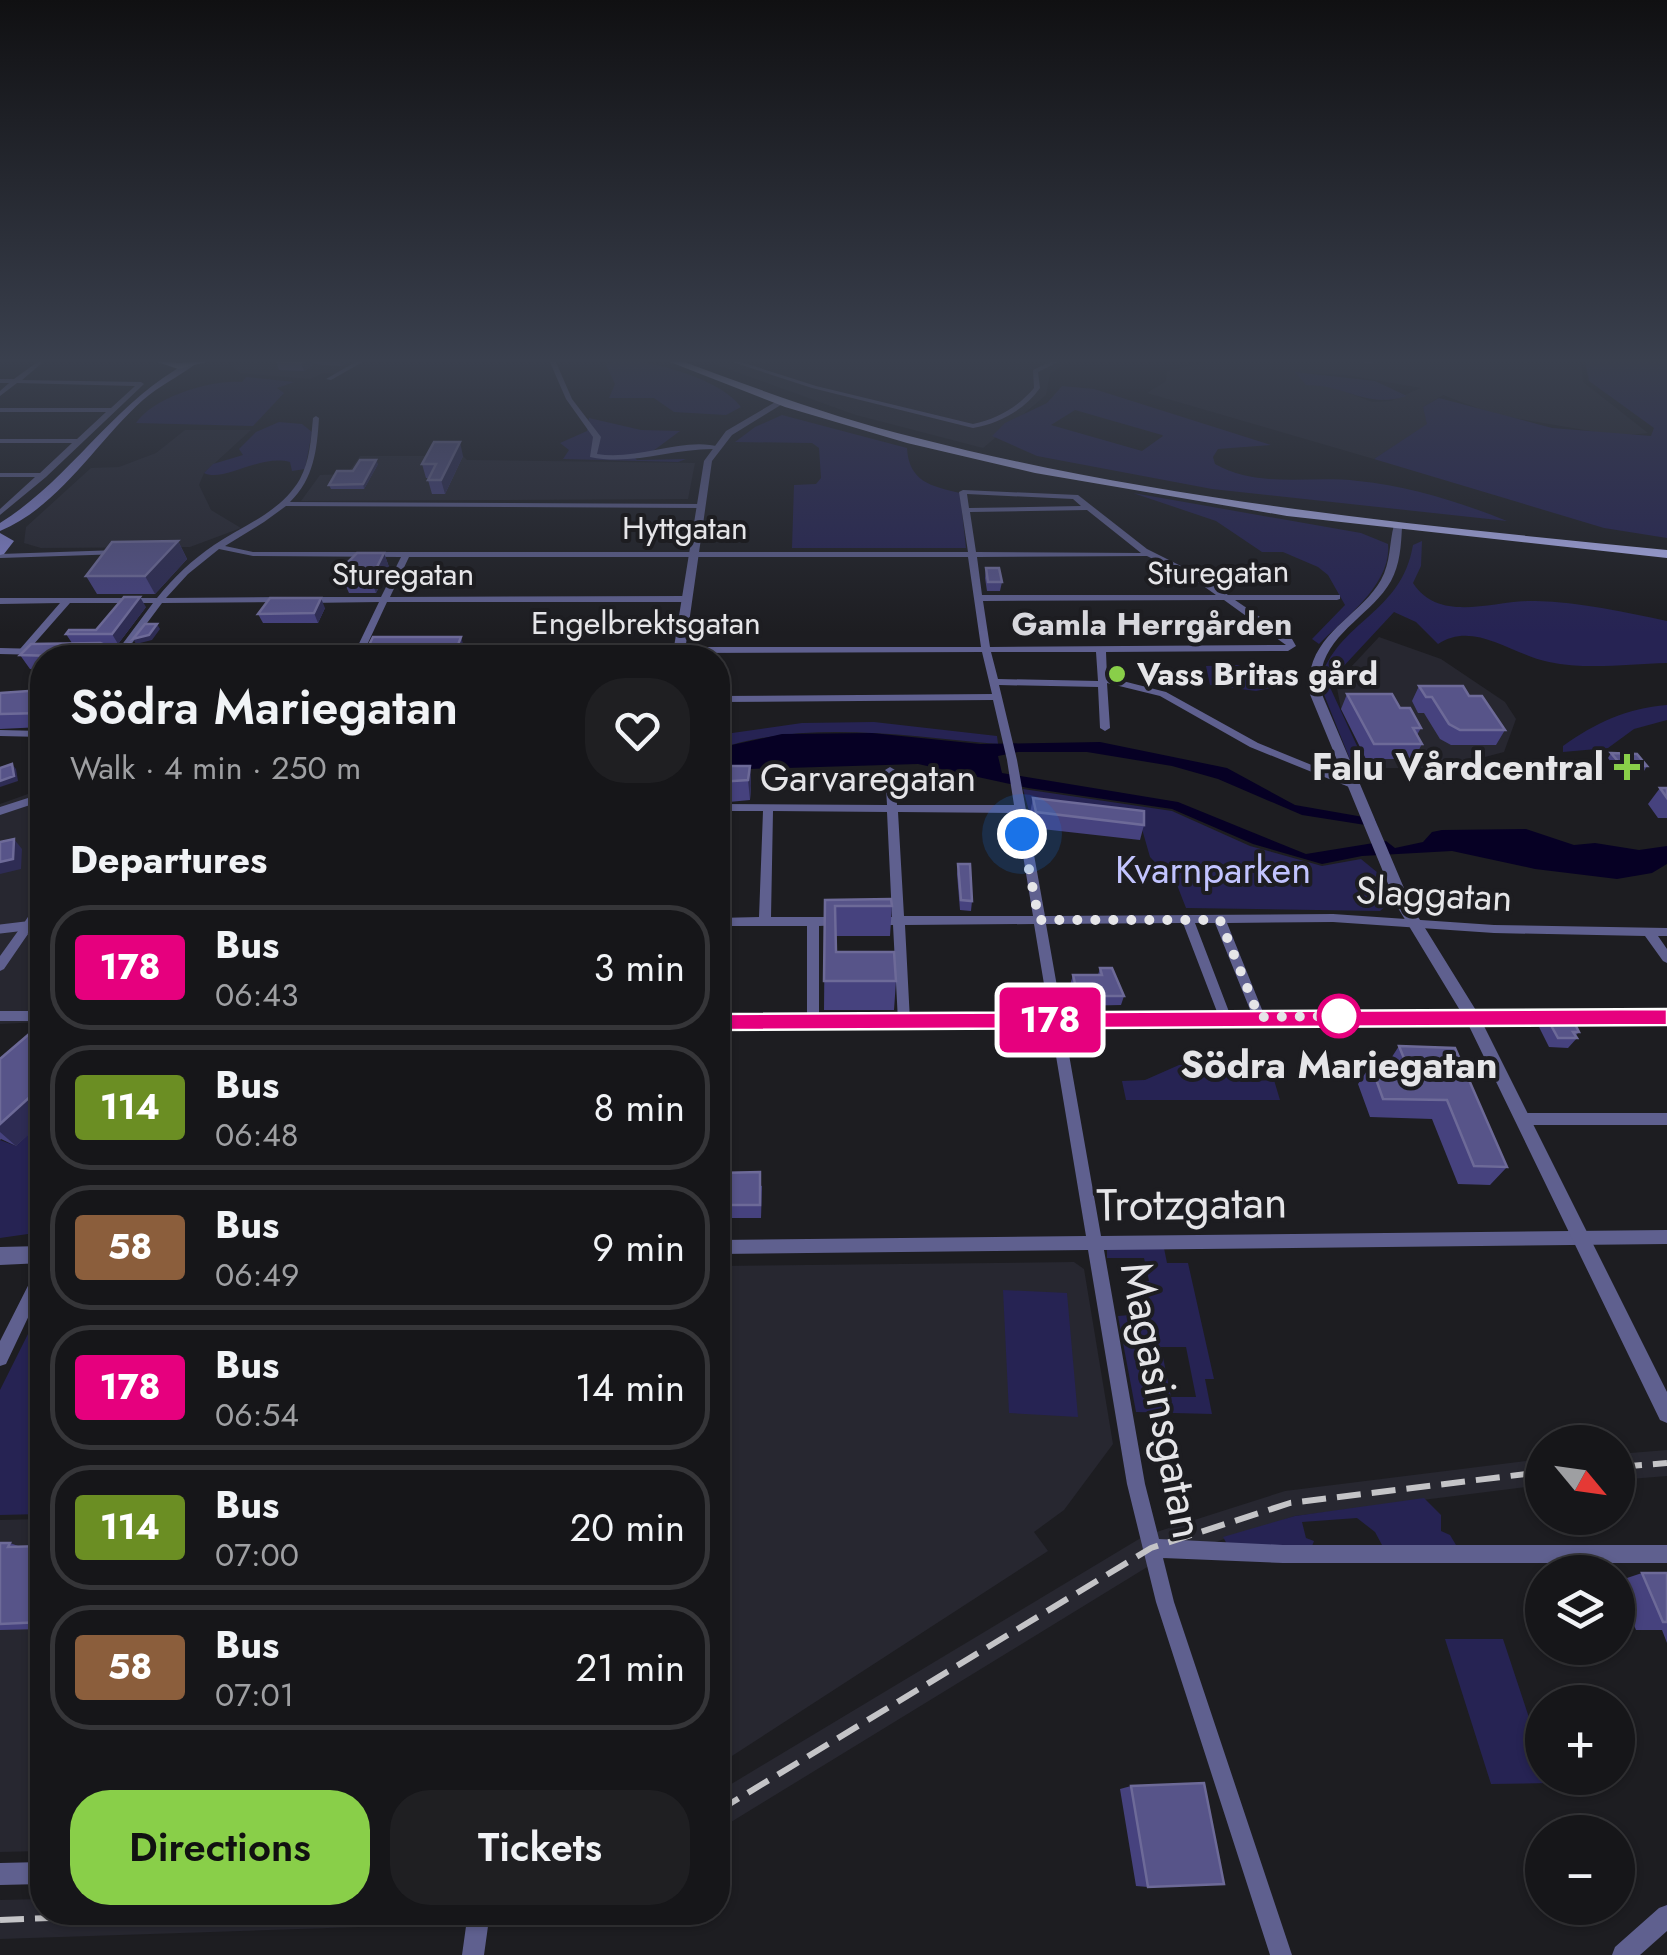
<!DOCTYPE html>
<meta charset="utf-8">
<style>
body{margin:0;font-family:Jost,sans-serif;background:#1f1f22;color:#f1f3f6;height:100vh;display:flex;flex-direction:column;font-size:38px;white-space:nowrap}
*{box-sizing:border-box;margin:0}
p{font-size:32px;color:#9e9fa2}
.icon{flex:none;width:55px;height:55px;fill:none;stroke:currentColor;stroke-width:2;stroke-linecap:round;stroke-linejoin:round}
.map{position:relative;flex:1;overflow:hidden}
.drawer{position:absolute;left:30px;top:645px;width:700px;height:1280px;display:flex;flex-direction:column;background:#161619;border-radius:40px;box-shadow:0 2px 8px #0004,0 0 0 2px #353538}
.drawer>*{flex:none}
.badge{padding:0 20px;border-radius:8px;font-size:35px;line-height:65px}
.needle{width:65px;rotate:119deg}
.tools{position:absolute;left:1525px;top:1425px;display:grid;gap:20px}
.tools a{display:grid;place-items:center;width:110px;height:110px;border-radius:50%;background:#161619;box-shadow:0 2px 8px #0004,0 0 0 2px #353538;font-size:50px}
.you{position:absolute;width:50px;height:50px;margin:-25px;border:8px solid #fff;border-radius:50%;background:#1a73e8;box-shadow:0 0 0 15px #1a73e833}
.map>.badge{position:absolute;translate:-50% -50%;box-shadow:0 0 0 5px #fff}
h2{padding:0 40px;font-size:38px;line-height:90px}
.round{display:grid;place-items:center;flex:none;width:105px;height:105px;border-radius:40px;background:#1f1f22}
.headline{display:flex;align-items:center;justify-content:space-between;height:170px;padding:0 40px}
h1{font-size:48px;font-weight:600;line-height:75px}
.action{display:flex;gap:20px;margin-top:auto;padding:20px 40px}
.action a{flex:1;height:115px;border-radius:40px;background:#89cf49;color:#111;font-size:40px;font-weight:600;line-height:115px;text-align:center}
.action a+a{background:#1f1f22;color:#f1f3f6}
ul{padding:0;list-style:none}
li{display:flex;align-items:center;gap:30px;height:125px;margin:0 20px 15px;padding:0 20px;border:5px solid #353538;border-radius:40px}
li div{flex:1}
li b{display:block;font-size:38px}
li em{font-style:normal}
li .badge{min-width:110px;font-weight:700;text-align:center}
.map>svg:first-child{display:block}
.built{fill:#272730;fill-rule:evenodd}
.green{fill:#262353;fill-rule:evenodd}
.water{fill:#060024}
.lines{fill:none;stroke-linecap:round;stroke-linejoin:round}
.pedestrian{stroke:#5f608f;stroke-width:9}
.minor{fill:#5f608f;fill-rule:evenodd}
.tertiary{fill:#5f608f;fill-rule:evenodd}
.secondary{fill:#8585d1;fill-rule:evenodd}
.trunk{fill:#b4b6f5;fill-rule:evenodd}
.rail{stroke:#c4c4c7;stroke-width:6;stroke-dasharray:24 11;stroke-linecap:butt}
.wall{fill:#46427e}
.shaded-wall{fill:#2e2c54}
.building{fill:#575489;stroke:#6d6a98;stroke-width:2.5}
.line{fill:#e6007e;stroke:#fff;stroke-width:2.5}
.walk{stroke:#e5e5e8;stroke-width:10;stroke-dasharray:0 18}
.poi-dot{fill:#89cf49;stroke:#1d1d21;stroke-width:4}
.stop-dot{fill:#fff;stroke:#e6007e;stroke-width:5}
.labels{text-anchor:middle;stroke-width:8;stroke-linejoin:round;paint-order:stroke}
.far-street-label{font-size:32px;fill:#e5e5e8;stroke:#1d1d21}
.far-neighbourhood-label{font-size:32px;font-weight:bold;fill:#d8d8dd;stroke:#1d1d21}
.far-poi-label{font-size:32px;font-weight:bold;fill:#e5e5e8;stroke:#1d1d21;text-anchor:start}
.poi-label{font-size:38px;font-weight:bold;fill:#e5e5e8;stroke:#1d1d21;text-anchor:end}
.street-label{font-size:38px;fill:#e5e5e8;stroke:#1d1d21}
.park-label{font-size:38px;fill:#c2c4ff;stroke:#1d1d21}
.stop-label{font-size:38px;font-weight:bold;fill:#e5e5e8;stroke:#1d1d21}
.near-street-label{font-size:45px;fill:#e5e5e8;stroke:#1d1d21}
</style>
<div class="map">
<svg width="1667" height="1955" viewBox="0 0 1667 1955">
<rect width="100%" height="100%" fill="#1d1d21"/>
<!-- built -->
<path class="built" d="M242,360H362L339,374L323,373L310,379L240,373L232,367Z
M703,360H1095L1066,363L1050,374L1046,395L983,448L856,415Z
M1216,360H1581L1583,382L1648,433L1620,436L1496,415L1443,395L1423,407L1428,424L1374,459L1147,393L1166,381L1167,371ZM1297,373L1346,375L1421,388L1391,401L1372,402Z
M185,430H251L204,473L199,485L211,510L241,528L190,547L41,548L24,543L26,527L91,468L119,467L156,453Z
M360,456H463L467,460L695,463L688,499L301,501L320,475L347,474Z
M1379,637L1441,659L1505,702L1516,719L1504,752L1443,768H1365L1366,759L1341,709L1336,683Z
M42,789V1022L0,1024V804Z
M1074,1262L1084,1269L1113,1444L1064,1510L1034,1532L1048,1551L718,1765V1266Z
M1667,1450V1476L1618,1480V1454Z
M1542,1459V1485L1295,1516L1157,1561L718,1830V1792L1144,1536L1285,1491Z
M42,1519V1851L0,1852V1520Z
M42,1899V1912L524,1913L478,1923L0,1939V1900Z"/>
<!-- green -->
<path class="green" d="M617,360C652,360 721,379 741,407L726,415L674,412L654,398H609L615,384L606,365Z
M1585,360H1667V538L1604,528L1374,459L1427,424L1423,407L1439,398L1552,428L1651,436L1654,428L1589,381Z
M1295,372L1375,381L1407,396C1366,409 1347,385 1306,385Z
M246,377L294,382L277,388L284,393L253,426L136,423C153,397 212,379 242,382Z
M1062,386L1094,389L1271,445L1218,449L1213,457L1215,464C1259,489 1310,475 1358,481C1409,486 1460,502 1507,521L1212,489L1037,456L992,436L1005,423L1047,403ZM1075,410L1162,435L1163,436L1142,451L1051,425Z
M782,415L907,448C909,482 931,486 960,493L966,548H792L794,485L816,484L821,478L819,448L812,443L735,442L755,427Z
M589,418L641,430L680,431L653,451L633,456L637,460L686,459L678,462L563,459L569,450L560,443L587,431Z
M279,422L302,424L312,432L305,469L292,471L290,462C259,454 223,483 204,473L213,464L243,455L239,449L256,432Z
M1133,493L1361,533L1388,544C1392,584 1345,618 1319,644L1312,639L1345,605L1328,575L1318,567L1283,552H1262L1216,521Z
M1422,541L1421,566L1413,583C1440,625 1497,599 1536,601C1580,602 1624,612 1667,621V663C1629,664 1586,670 1549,662C1512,655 1474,620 1438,644L1416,622L1394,612L1328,683L1370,774L1357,777L1319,682C1339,619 1401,615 1413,545Z
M1237,665L1294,683L1256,691L1210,685L1206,666Z
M1667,705V720L1634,729L1608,748L1563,752V746C1595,723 1627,708 1667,705Z
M874,722L997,736L998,744C905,736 808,719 718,749V735L802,723Z
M1023,789L1172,811L1250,846L1322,866L1361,859L1378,873L1386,906L1380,911L1186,908L1177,885L1150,857L1140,822L1029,811Z
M1248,1064L1254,1081L1274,1080L1280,1100H1126L1122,1081L1145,1080L1179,1065Z
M42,1122V1232L0,1238V1140L16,1146Z
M1107,1248H1164L1167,1263H1188L1214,1379H1205L1212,1414L1136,1412L1118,1316L1142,1314L1136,1281H1149L1144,1258H1107ZM1161,1347H1186L1196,1397H1171Z
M1003,1290L1067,1293L1078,1417L1009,1413Z
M42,1306V1514L0,1515V1390Z
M1424,1498L1441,1515V1531L1450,1535L1459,1550L1382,1545L1375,1532L1357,1518L1302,1522L1306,1538L1314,1541L1309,1554L1228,1546L1223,1537L1295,1516Z
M1445,1639H1503L1542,1757V1778H1550L1551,1783L1491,1784Z"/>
<!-- water -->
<path class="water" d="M872,733L980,744L1100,742L1227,768L1295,805L1375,819L1378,827L1302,815L1218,779L1172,766L1087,752H1018L998,756L1002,773L1178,802L1306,854L1386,841L1395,848L1423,842L1432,832L1442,830L1526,829L1574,845L1595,843L1639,850L1667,846V864L1652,873L1617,879L1535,869L1452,851L1362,856L1322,864L1253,844L1172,809L1028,788L918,764L718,770V748L782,734Z"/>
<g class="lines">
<!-- pedestrian -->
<path class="pedestrian" d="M0,929L42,924
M22,934L38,910L36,799"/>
<!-- minor -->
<path class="minor" d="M40,360L42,363L22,380L141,382L144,384L46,477L0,515V509L35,477H0V473H40L72,443H0V439H77L106,412H0V408H111L135,386L17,383L0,396V391L9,383H0V379H14Z
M359,360H366L331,380L326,379Z
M549,360H555L572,399L601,437L597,454C638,461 684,436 720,447L716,449C673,448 633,466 590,457L593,437L566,399Z
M726,360H735L816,386L973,424C997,419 1018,407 1034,388L1033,370L1054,360H1062L1038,372L1040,388C1024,410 1000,423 973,428L812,388Z
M316,416L319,418C317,449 314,479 290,502L701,504L705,506L701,508L286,506L264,522L225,546L253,552H968L959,492L963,490L1078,495L1147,549L1201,576L1228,595H1340V599L1337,600H1235L1292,639L1296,646L1288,651L1106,652L1107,677L1166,692L1258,743L1358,784L1359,786L1354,789L1250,747L1160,696L1107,683L1110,728L1105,731L1100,728L1098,687L999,685L1017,760L1045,916L1333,914L1494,925L1667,928V936H1658L1667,949V963L1663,961L1645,936L1494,933L1333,922L1227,923L1265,1017L1264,1021H1254L1253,1017L1215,923H1195L1231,1017L1230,1021H1220L1219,1017L1183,923L1046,924L1101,1236L1667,1230V1244L1104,1250L1145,1484L1159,1539L1283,1545H1667V1563H1283L1163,1558L1174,1602L1292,1955H1270L1156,1602L1127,1484L1088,1250L718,1254V1240L1086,1236L1034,924L905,925L910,1021L909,1025H899L898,1021L893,925H875L869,921L875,917H892L887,812L773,811L771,917H840L846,921L840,925L819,926V1022L818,1026H808L807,1022V926H718V918L759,917L763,811H718V804L887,805L885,770L890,767L895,770L897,805H1014L1007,760L993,700L718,702V696L992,694L982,652L679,653L674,650L679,647H981L968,557H409L390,597L687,596L691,599L687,602H387L361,658H352L379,602L307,603L303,600L307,597H381L401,557L253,556L219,549L188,574L166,598L282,597L285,598V602L162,603L121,658H112L153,603H70L26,653H20V649L60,603L0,604V598H157C174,577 192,560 214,545C244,525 281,512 300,479C310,460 311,439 313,418ZM967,494L1073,499L1081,506L969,508ZM1087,510L1141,553L976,552L970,512ZM1147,556L1195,580L1216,595H982L977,557ZM1224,600L1286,645L990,647L983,601ZM991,652H1096L1098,681L998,679ZM898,812L1016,813L1033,916H904Z
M119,550H122V554L0,558V554Z
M0,730L42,731V737L0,736Z
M42,750V801L0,815V807L31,797C31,781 28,760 42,750Z
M22,930L28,934L4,969L0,971V956L18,931Z
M0,1011H42V1021H0Z
M1523,1113H1667V1125H1523L1518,1123L1516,1119L1518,1115Z
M42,1266V1288L6,1364L0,1366V1341L37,1268Z
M42,1862V1884L0,1885V1863Z
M1667,1905V1931L1640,1955H1612L1615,1947L1659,1908Z
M468,1912H490L484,1955H462Z"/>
<!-- tertiary -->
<path class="tertiary" d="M777,401L784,403L732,435L712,461L684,658H673V653L444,654L442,652L448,649L674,647L704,461L726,431Z
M1394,525L1402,527C1401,546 1400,564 1391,581C1373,613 1331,631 1322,668C1321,675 1321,684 1321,692L1412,907L1477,1012L1667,1011V1023L1483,1024L1667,1392V1423L1660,1420L1468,1024L718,1028V1016L1461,1012L1398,908L1309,692C1310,684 1309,675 1311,668C1321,629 1363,612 1381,580C1391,562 1389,543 1394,525Z
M0,648L41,649L47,652L41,655L0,654Z
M385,649L391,652L389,654L118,656L112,653L118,650Z
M42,1246V1263L0,1265V1247Z"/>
<!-- secondary -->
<path class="secondary" d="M187,363L194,365C178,377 159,386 143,400C96,442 60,506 0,531V523C71,479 113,403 187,363Z
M0,533L14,541L4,554L0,555Z"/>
<!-- trunk -->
<path class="trunk" d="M152,360L178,363L214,360L178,369Z
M665,360H679C757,389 835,418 917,438C1162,501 1415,525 1667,550V558L1287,516L1035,473L907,443L785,407Z"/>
<!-- rail -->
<path class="rail" d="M1618,1467L1667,1463
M718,1811L1151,1548L1290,1503L1542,1472
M0,1920L201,1912"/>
</g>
<!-- wall -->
<path class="wall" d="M278,360H353L341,366L314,364L304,371L279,370L276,361Z
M1348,360H1374L1372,364Z
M463,456L445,494H432L428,480L429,478H426L422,464Z
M378,464L364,489H331L329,485L353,471Z
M178,541L187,559L155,594H97L86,576Z
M384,553L389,567L376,593H349L339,571Z
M986,568L1002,582L1000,591H987L985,578Z
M146,607L118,644H102L139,658H42V670L30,669L20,655L72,643L66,634L96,630Z
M325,608L318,623H263L258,614Z
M1419,686L1469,696L1505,730L1496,745H1451L1440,739L1424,713H1418L1412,701Z
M42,690V727L0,729V693Z
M1347,694L1400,708L1421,728L1417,735L1422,744L1414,759H1366L1341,709Z
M1611,753L1647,766L1644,771H1618L1608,758Z
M718,766H750L751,786L750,800L718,803Z
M1660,788H1667V818H1658L1648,804Z
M1033,798L1144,825L1140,840L1033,828L1030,813Z
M958,864L972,901L971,911L960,910L957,874Z
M825,900L892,906L890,936H836V952L896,981L894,1010H824Z
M1100,968L1124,996L1121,1005L1075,1006L1070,985L1073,975H1098Z
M718,982L725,991L723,1008L718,1009Z
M1547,1018L1579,1032L1575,1036L1577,1038L1568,1048L1549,1047L1539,1027Z
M42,1023V1122L16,1146L1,1139L0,1140V1059Z
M1399,1046L1507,1167L1490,1185L1458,1184L1432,1119L1370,1117L1358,1084L1371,1065L1386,1066Z
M718,1173L762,1186L761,1218H718Z
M0,1543H10L21,1547L42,1546V1629L0,1630Z
M1642,1573H1667V1643L1662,1630H1636L1618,1588V1581Z
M1131,1786L1148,1887L1136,1886L1120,1789Z"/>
<!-- shaded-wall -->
<path class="shaded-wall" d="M305,360H313L314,364L304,371L301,363Z
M339,360H353L341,366Z
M460,442L463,456L445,494L441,480Z
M376,460L378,464L364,489L363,484Z
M178,541L187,559L155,594L145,576Z
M384,553L389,567L376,593L371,579Z
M140,597L146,607L118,644L112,634Z
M321,598L325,608L318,623L314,613Z
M157,624L160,629L152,640L136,644L133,639Z
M461,637L467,657L453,658Z
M135,650L139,658H129Z
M12,764L16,769L18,781L0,787V781Z
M750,766L751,786L750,800L748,780Z
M14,839L22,849L21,869L0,874V862Z
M42,1086V1122L16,1146L0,1132V1124Z"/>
<!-- building -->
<path class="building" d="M278,360H305L301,363L276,361Z
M434,442H460L441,480H428L436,464H422Z
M360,460H376L363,484L329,485L337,471H353Z
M178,541L145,576H86L112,542Z
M357,553H384L371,579H343L347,571H339Z
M986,568H999L1002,582H988Z
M124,597H140L112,634H66L69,630H96Z
M270,598H321L314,613L258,614Z
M145,624H157L149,635L133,639Z
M373,637H461L453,658H344L345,655H364Z
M100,643L113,648L130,643L135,650L129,658L20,655L31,644Z
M220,653H234L232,658H217Z
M1419,686H1463L1469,696H1482L1505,730H1460L1449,724L1432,697H1426Z
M42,690V713L0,714V693Z
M1347,694H1392L1400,708H1410L1421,728H1413L1422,744H1374Z
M1611,753L1637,754L1647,766H1622Z
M12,764L14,776L0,781V768Z
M718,766H750L748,780L718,782Z
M1660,788H1667V798Z
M1033,798L1144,811V825L1036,812Z
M14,839L13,859L0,862V842Z
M958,864H970L972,901L961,900Z
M891,899L892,906H835L836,952H894L896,981H824L825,900Z
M1100,968H1112L1124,996H1078L1073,975H1102Z
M723,981L722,999H718V982Z
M1547,1018H1572L1579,1032H1573L1577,1038H1558Z
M42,1023V1086L0,1124V1059Z
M1399,1046L1455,1048L1507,1167L1474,1166L1447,1100L1383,1099L1371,1065L1407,1066Z
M760,1172V1205H718V1173Z
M0,1543H10L8,1547L42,1546V1622L0,1624Z
M1642,1573H1667V1622H1663Z
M1204,1783L1224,1884L1148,1887L1131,1786Z"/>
<!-- sky -->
<linearGradient id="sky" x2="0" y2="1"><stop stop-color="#101012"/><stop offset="0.57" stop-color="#3a404e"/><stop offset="1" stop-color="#3a404e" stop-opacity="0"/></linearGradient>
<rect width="1667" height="633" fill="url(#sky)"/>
<!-- line -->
<path class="line" d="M1667,1009V1025L718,1030L707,1022L718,1014Z"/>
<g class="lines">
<!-- walk -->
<path class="walk" d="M1022,834L1039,920H1220L1259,1017L1339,1016"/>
</g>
<!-- markers -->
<g class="poi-dot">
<circle cx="1117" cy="674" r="10"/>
<path d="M1622 752h10v10h10v10h-10v10h-10v-10h-10v-10h10z"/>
</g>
<circle class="stop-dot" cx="1339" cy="1016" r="20"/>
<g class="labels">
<!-- far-street labels -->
<g class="far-street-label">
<text x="685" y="539">Hyttgatan</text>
<text transform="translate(1218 572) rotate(-1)" y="11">Sturegatan</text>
<text x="403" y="585">Sturegatan</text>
<text x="646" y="634">Engelbrektsgatan</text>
</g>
<!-- far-neighbourhood labels -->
<g class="far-neighbourhood-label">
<text x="1152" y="635">Gamla Herrgården</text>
</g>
<!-- far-poi labels -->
<g class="far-poi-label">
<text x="1137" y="685">Vass Britas gård</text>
</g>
<!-- poi labels -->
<g class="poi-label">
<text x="1604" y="780">Falu Vårdcentral</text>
</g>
<!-- street labels -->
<g class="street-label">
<text x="868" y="791">Garvaregatan</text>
<text transform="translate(1434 894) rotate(3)" y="13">Slaggatan</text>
</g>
<!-- park labels -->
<g class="park-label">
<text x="1213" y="883">Kvarnparken</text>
</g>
<!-- stop labels -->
<g class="stop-label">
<text x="1339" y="1078">Södra Mariegatan</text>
</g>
<!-- near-street labels -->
<g class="near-street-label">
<text transform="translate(1192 1203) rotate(-1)" y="16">Trotzgatan</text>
<text transform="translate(1163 1400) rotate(79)" y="16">Magasinsgatan</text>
</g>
</g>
</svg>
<div class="tools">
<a><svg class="needle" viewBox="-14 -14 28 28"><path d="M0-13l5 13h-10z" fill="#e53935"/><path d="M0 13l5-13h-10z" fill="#9e9fa2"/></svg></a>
<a><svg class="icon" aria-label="layers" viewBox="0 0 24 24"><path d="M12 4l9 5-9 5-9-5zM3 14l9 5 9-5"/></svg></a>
<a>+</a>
<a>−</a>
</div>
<div class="you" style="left:1022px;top:834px"></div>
<b class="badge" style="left:1050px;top:1020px;background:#e6007e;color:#fff">178</b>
<section class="drawer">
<div class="headline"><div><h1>Södra Mariegatan</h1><p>Walk · 4 min · 250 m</p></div><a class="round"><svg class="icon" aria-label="heart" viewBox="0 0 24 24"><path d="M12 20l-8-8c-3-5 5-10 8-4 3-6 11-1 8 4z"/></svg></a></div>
<h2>Departures</h2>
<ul>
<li><span class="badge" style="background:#e6007e;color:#fff">178</span><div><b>Bus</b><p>06:43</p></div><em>3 min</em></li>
<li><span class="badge" style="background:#6b8e23;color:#fff">114</span><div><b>Bus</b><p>06:48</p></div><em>8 min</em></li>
<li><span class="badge" style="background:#8b5e3c;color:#fff">58</span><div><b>Bus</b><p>06:49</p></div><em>9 min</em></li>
<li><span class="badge" style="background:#e6007e;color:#fff">178</span><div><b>Bus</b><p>06:54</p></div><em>14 min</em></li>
<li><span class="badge" style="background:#6b8e23;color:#fff">114</span><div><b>Bus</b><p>07:00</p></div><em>20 min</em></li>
<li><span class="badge" style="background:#8b5e3c;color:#fff">58</span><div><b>Bus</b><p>07:01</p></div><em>21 min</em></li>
</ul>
<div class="action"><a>Directions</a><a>Tickets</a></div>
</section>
</div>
